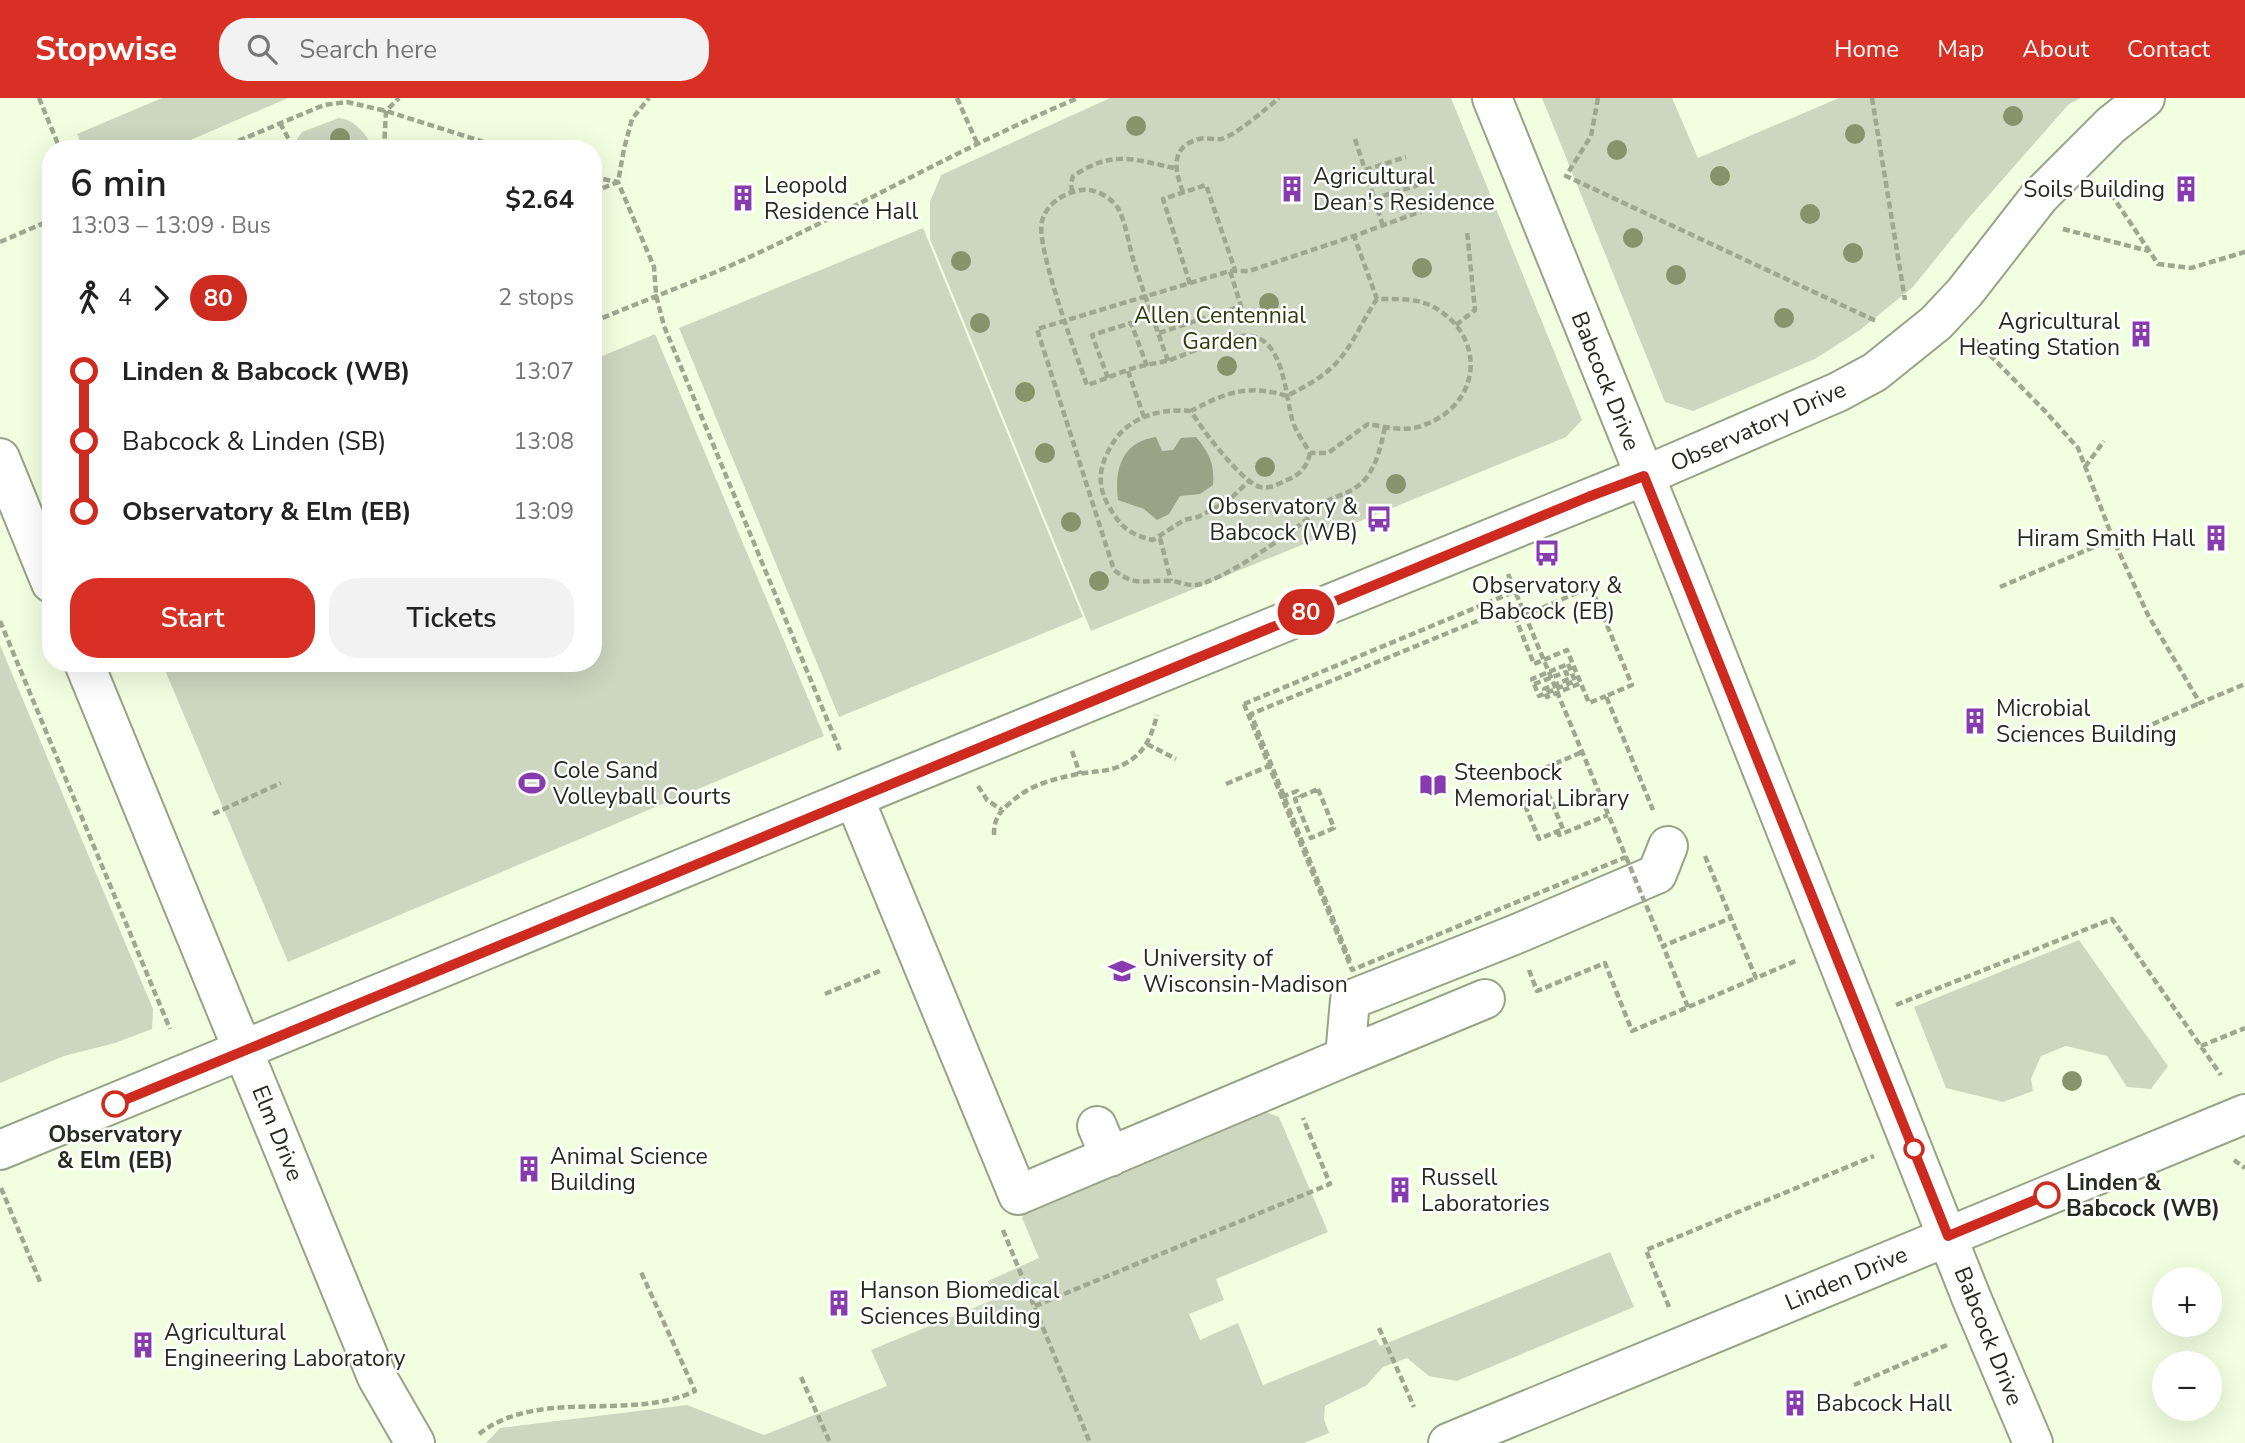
<!DOCTYPE html>
<meta charset="utf-8">
<style>
body{margin:0;font-family:"Nunito Sans",sans-serif;background:#f2f2f2;color:#222;height:100vh;display:flex;flex-direction:column;font-size:26px;white-space:nowrap}
*{box-sizing:border-box;margin:0}
p{font-size:23px;color:#767676}
.icon{flex:none;width:38px;height:38px;fill:none;stroke:currentColor;stroke-width:2;stroke-linecap:round;stroke-linejoin:round}
.map{position:relative;flex:1;overflow:hidden}
.side{position:absolute;left:42px;top:42px;width:560px;height:532px;display:flex;flex-direction:column;background:#fff;border-radius:28px;box-shadow:0 7px 28px #0002}
.side>*{flex:none}
.badge{padding:0 14px;border-radius:23px;font-size:24px;line-height:46px}
.buttons{position:absolute;left:2152px;top:1169px;display:grid;gap:14px}
.buttons a{display:grid;place-items:center;width:70px;height:70px;border-radius:50%;background:#fff;box-shadow:0 7px 28px #0002;font-size:35px}
.map>.badge{position:absolute;translate:-50% -50%;box-shadow:0 0 0 4px #fff}
.legs{display:flex;align-items:center;gap:10px;height:77px;padding:0 28px;font-size:23px}
.legs p{margin-inline-start:auto}
.head{display:flex;align-items:center;justify-content:space-between;height:119px;padding:0 28px}
h1{font-size:38px;font-weight:600;line-height:52px}
.primary-button{display:flex;gap:14px;margin-top:auto;padding:14px 28px}
.primary-button a{flex:1;height:80px;border-radius:28px;background:#d93025;color:#fff;font-size:28px;font-weight:600;line-height:80px;text-align:center}
.primary-button a+a{background:#f2f2f2;color:#222}
ul{padding:0 28px;list-style:none}
li{display:flex;align-items:center;gap:24px;height:70px;font-size:26px}
li i{display:grid;place-items:center;width:10px;height:100%;margin:0 9px;background:currentColor}
li i::after{content:'';width:18px;height:18px;margin:-9px;border:5px solid;border-radius:50%;background:#fff}
li p{margin-inline-start:auto}
li:first-child i{background:linear-gradient(#0000 50%,currentColor 0)}
li:last-child i{background:linear-gradient(currentColor 50%,#0000 0)}
header{display:flex;align-items:center;gap:42px;box-sizing:border-box;height:98px;padding:0 35px;background:#d93025;color:#fff}
header strong{font-size:33px}
nav{display:flex;gap:38px;margin-inline-start:auto;font-size:24px}
.search{width:490px;height:63px;background:#f2f2f2;display:flex;align-items:center;gap:18px;box-sizing:border-box;padding:0 24px;border-radius:28px;color:#767676;font-size:26px}
.map>svg:first-child{display:block}
.green{fill:#cdd6bf}
.water{fill:#98a485}
.lines{fill:none;stroke-linecap:round;stroke-linejoin:round}
.minor-casing{stroke:#97a286;stroke-width:42}
.path{stroke:#9fa791;stroke-width:4.5;stroke-dasharray:7 3.5;stroke-linecap:butt}
.minor{stroke:#fff;stroke-width:38}
.path-bridge{stroke:#9fa791;stroke-width:4.5;stroke-dasharray:7 3.5;stroke-linecap:butt}
.tree{fill:#86946b}
.line-1-casing{stroke:#fff;stroke-width:16}
.line-1{stroke:#cd2b1f;stroke-width:10}
.stop-1-dot{fill:#fff;stroke:#cd2b1f;stroke-width:3.5}
.labels{text-anchor:middle;stroke-width:5;stroke-linejoin:round;paint-order:stroke}
.poi-label{font-size:23px;fill:#262a1f;stroke:#fff;text-anchor:start}
.park-label{font-size:23px;fill:#2e3e0b;stroke:#fff}
.street-label{font-size:23px;fill:#262a1f;stroke:#fff}
.stop-label{font-size:23px;font-weight:bold;fill:#262a1f;stroke:#fff}
</style>
<header>
<strong>Stopwise</strong>
<div class="search"><svg class="icon" aria-label="search" viewBox="0 0 24 24"><circle cx="10" cy="10" r="6"/><path d="M15 15l6 6"/></svg>Search here</div>
<nav><a>Home</a><a>Map</a><a>About</a><a>Contact</a></nav>
</header>
<div class="map">
<svg width="2245" height="1345" viewBox="0 0 2245 1345">
<rect width="100%" height="100%" fill="#f2fee0"/>
<!-- green -->
<path class="green" d="M162,0H288L170,51H83L77,36Z
M1110,0H1451L1582,322L1566,339L1091,533L930,141V104L941,77Z
M1542,0H1672L1698,60L1839,0H2081L2069,6L1967,122L1913,189L1860,232L1815,261L1693,313L1665,304Z
M339,20C353,22 360,30 368,41L363,51H301L297,41L302,34Z
M923,130L1083,519L839,619L679,230Z
M655,236L824,638L288,864L162,565H593V262Z
M0,547L153,911L152,931L115,945L64,958L0,985Z
M2079,842L2168,968L2151,991L2127,989L2107,958L2066,948L2041,958L2031,981L2033,993L2003,1004L1946,990L1914,909Z
M1266,1014L1279,1019L1328,1134L1216,1181L1224,1202L1189,1216L1200,1242L1238,1225L1263,1287L1376,1241L1380,1248L1610,1154L1634,1209L1457,1283L1429,1278L1407,1260L1383,1269L1367,1287L1325,1308L1324,1321L1329,1335L1304,1345H486L500,1330L687,1307L764,1337L887,1288L871,1252L995,1201L988,1183L1039,1160L1022,1120L1026,1112Z"/>
<!-- water -->
<path class="water" d="M1156,339L1162,353L1173,352L1181,340L1196,339C1209,354 1215,367 1213,387L1200,396L1180,398L1169,416L1157,422L1144,411L1118,402C1114,371 1122,344 1156,339Z"/>
<g class="lines">
<!-- minor casing -->
<g class="minor-casing">
<path id="minor" d="M1492,0L1685,477L1971,1199L2033,1345
M0,360L51,485
M84,565L377,1279L415,1345
M854,700L1018,1097L1345,959L1350,902L1514,837L1657,776L1668,748
M1345,959L1485,901
M1097,1028L1110,1059
M0,1052L892,684L1644,378L1838,294L1875,274L1936,225L1965,194L2039,99L2111,27L2145,0
M1448,1345L2245,1016"/>
</g>
<!-- path -->
<path class="path" d="M39,0L60,51
M957,0L977,45
M1598,0L1591,38L1566,78L1876,223
M1872,0L1905,202
M280,25L294,51
M1355,41L1383,128
M219,51L324,7L347,4L386,13L506,51
M384,51L386,13L399,0
M1365,72L1406,59
M593,79L618,84L654,169L656,197L664,228L841,655
M2105,87L2158,166L2191,170L2245,154
M593,94L618,84L624,51L632,21L649,0
M1072,94L1071,86L1073,78C1113,52 1132,61 1174,70
M1183,94C1175,73 1169,49 1199,41C1206,39 1214,42 1221,41C1235,38 1267,10 1279,0
M1363,104L1418,87
M2063,131L2149,153
M0,144L51,122
M1190,186L1163,101L1206,87L1235,172
M593,224C647,201 703,181 756,156C864,106 968,46 1078,0
M1456,227L1475,212L1467,133
M1159,235L1241,208L1230,173
M1975,242L2044,312L2078,350L2113,441L2148,517L2200,605L2245,586
M1168,263C1156,229 1144,196 1133,161C1129,147 1125,122 1118,110C1111,99 1094,90 1081,92C1064,95 1047,105 1042,123C1035,147 1077,259 1087,287C1103,282 1118,275 1134,270C1147,266 1160,265 1173,261C1194,253 1217,242 1240,238C1283,231 1285,295 1292,321C1295,333 1304,344 1310,355H1328L1368,326C1385,329 1405,334 1421,328C1483,308 1488,236 1430,207C1414,200 1393,201 1377,201L1354,138
M1128,273L1144,319
M1108,280L1092,237L1131,225L1147,268
M1191,313C1155,310 1122,321 1107,356C1098,374 1099,390 1108,407C1121,429 1128,436 1153,442L1184,422L1198,419L1228,403L1248,384
M1385,329C1381,347 1378,363 1367,379C1352,398 1334,396 1317,409C1313,412 1311,418 1307,421C1287,438 1220,484 1196,487C1186,488 1179,483 1170,483C1145,481 1136,490 1114,472L1037,231L1230,173H1249L1354,138L1433,109
M1310,355C1307,369 1300,377 1287,382C1279,386 1269,391 1260,389C1242,384 1201,331 1191,313C1226,294 1249,286 1287,298C1302,290 1318,282 1330,271C1351,253 1361,224 1377,201
M2085,369L2104,343
M1160,440L1171,483
M1508,476L1525,517L1591,489L1632,587L1606,598L1653,712
M2000,489L2113,441
M0,523L170,931
M1568,566L1575,583L1539,598L1532,581Z
M1534,586L1566,574L1569,581L1544,591L1547,599L1581,585
M1244,606L1516,493
M2124,639L2200,605
M1147,646L1176,661
M1072,653L1080,676
M1526,678L1582,654
M1226,686L1269,668
M978,688L987,702L1002,712
M1318,691L1334,730L1311,740L1295,701Z
M1548,695L1563,731L1539,741L1524,705Z
M213,716L281,685
M1557,733L1559,737L1608,717
M994,737C994,722 998,715 1010,705C1029,687 1053,681 1078,676C1095,673 1111,674 1126,665C1145,655 1152,637 1157,617
M1705,758L1756,880L1798,862
M1350,863L1251,616L1511,509L1534,566L1567,552L1589,605L1606,598
M1529,872L1537,893L1605,865L1632,933L1756,880
M825,896L882,872
M1896,907L2112,821L2221,977
M1688,909L1663,848L1731,820
M2201,948L2245,930
M2234,1062L2245,1070
M1,1090L41,1186
M1003,1132L1090,1345
M1035,1208L1330,1086L1303,1020
M1669,1209L1646,1152L1874,1058
M1379,1230L1414,1309
M801,1279L830,1345
M1854,1287L1947,1247
M479,1336C538,1289 630,1324 695,1293L641,1174"/>
<!-- minor -->
<use href="#minor" class="minor"/>
<!-- path-bridge -->
<path class="path-bridge" d="M1244,606L1352,872L1626,759L1525,517
M1282,699L1297,693L1300,699
M1626,759L1663,848"/>
</g>
<!-- trees -->
<g class="tree">
<circle cx="2013" cy="18" r="10"/>
<circle cx="1136" cy="28" r="10"/>
<circle cx="1855" cy="36" r="10"/>
<circle cx="340" cy="40" r="10"/>
<circle cx="1617" cy="52" r="10"/>
<circle cx="1720" cy="78" r="10"/>
<circle cx="1810" cy="116" r="10"/>
<circle cx="1633" cy="140" r="10"/>
<circle cx="1853" cy="155" r="10"/>
<circle cx="961" cy="163" r="10"/>
<circle cx="1422" cy="170" r="10"/>
<circle cx="1676" cy="177" r="10"/>
<circle cx="1269" cy="205" r="10"/>
<circle cx="1784" cy="220" r="10"/>
<circle cx="980" cy="225" r="10"/>
<circle cx="1227" cy="268" r="10"/>
<circle cx="1025" cy="294" r="10"/>
<circle cx="1045" cy="355" r="10"/>
<circle cx="1265" cy="369" r="10"/>
<circle cx="1396" cy="386" r="10"/>
<circle cx="1071" cy="424" r="10"/>
<circle cx="1099" cy="483" r="10"/>
<circle cx="2072" cy="983" r="10"/>
</g>
<g class="lines">
<!-- line-1 casing -->
<g class="line-1-casing">
<path id="line-1" d="M115,1006L1588,399L1644,378L1948,1138L2047,1097"/>
</g>
<!-- line-1 -->
<use href="#line-1" class="line-1"/>
</g>
<!-- icons -->
<defs>
<g id="building-bare" transform="scale(2.1)"><path d="M-4-6H4V6H1V3H-1V6H-4ZM-2.5-4.3h1.7v1.8h-1.7ZM.8-4.3h1.7v1.8H.8ZM-2.5-1h1.7V.8h-1.7ZM.8-1h1.7V.8H.8Z" fill="#863cae" stroke="#fff" stroke-width="2.5" paint-order="stroke"/></g>
<g id="bus-bare" transform="scale(2.1)"><path d="M-5-6H5V4H4V6H2V4H-2V6H-4V4H-5ZM-3.5-4V0h7V-4ZM-3.5 1.2v1.5H-2V1.2ZM2 1.2v1.5H3.5V1.2Z" fill="#863cae" stroke="#fff" stroke-width="2.5" paint-order="stroke"/></g>
<g id="stadium-bare" transform="scale(2.1)"><path d="M0-5a6.5 5 0 1 0 0 10a6.5 5 0 1 0 0-10ZM-3.5-1.8h7v3.6h-7Z" fill="#863cae" stroke="#fff" stroke-width="2.5" paint-order="stroke"/></g>
<g id="library-bare" transform="scale(2.1)"><path d="M-6-4Q-3-5.5-.7-3.5V5Q-3 3-6 4ZM6-4Q3-5.5 .7-3.5V5Q3 3 6 4Z" fill="#863cae" stroke="#fff" stroke-width="2.5" paint-order="stroke"/></g>
<g id="university-bare" transform="scale(2.1)"><path d="M0-5L7-2L0 1L-7-2ZM-4 1L0 2.5L4 1V4Q0 6-4 4Z" fill="#863cae" stroke="#fff" stroke-width="2.5" paint-order="stroke"/></g>
</defs>
<g fill-rule="evenodd">
<use href="#building-bare" x="1292" y="91"/>
<use href="#building-bare" x="2186" y="91"/>
<use href="#building-bare" x="743" y="100"/>
<use href="#building-bare" x="2141" y="236"/>
<use href="#bus-bare" x="1379" y="421"/>
<use href="#building-bare" x="2216" y="440"/>
<use href="#bus-bare" x="1547" y="455"/>
<use href="#building-bare" x="1975" y="623"/>
<use href="#stadium-bare" x="532" y="685"/>
<use href="#library-bare" x="1433" y="687"/>
<use href="#university-bare" x="1122" y="873"/>
<use href="#building-bare" x="529" y="1071"/>
<use href="#building-bare" x="1400" y="1092"/>
<use href="#building-bare" x="839" y="1205"/>
<use href="#building-bare" x="143" y="1247"/>
<use href="#building-bare" x="1795" y="1305"/>
</g>
<!-- markers -->
<g class="stop-1-dot">
<circle cx="115" cy="1006" r="12"/>
<circle cx="1914" cy="1051" r="9"/>
<circle cx="2047" cy="1097" r="12"/>
</g>
<g class="labels">
<!-- poi labels -->
<g class="poi-label">
<text x="1313" y="86">Agricultural<tspan x="1313" dy="26">Dean's Residence</tspan></text>
<text x="764" y="95">Leopold<tspan x="764" dy="26">Residence Hall</tspan></text>
<text x="2165" y="99" text-anchor="end">Soils Building</text>
<text x="2120" y="231" text-anchor="end">Agricultural<tspan x="2120" dy="26">Heating Station</tspan></text>
<text x="1358" y="416" text-anchor="end">Observatory &amp;<tspan x="1358" dy="26">Babcock (WB)</tspan></text>
<text x="2195" y="448" text-anchor="end">Hiram Smith Hall</text>
<text x="1547" y="495" text-anchor="middle">Observatory &amp;<tspan x="1547" dy="26">Babcock (EB)</tspan></text>
<text x="1996" y="618">Microbial<tspan x="1996" dy="26">Sciences Building</tspan></text>
<text x="553" y="680">Cole Sand<tspan x="553" dy="26">Volleyball Courts</tspan></text>
<text x="1454" y="682">Steenbock<tspan x="1454" dy="26">Memorial Library</tspan></text>
<text x="1143" y="868">University of<tspan x="1143" dy="26">Wisconsin-Madison</tspan></text>
<text x="550" y="1066">Animal Science<tspan x="550" dy="26">Building</tspan></text>
<text x="1421" y="1087">Russell<tspan x="1421" dy="26">Laboratories</tspan></text>
<text x="860" y="1200">Hanson Biomedical<tspan x="860" dy="26">Sciences Building</tspan></text>
<text x="164" y="1242">Agricultural<tspan x="164" dy="26">Engineering Laboratory</tspan></text>
<text x="1816" y="1313">Babcock Hall</text>
</g>
<!-- park labels -->
<g class="park-label">
<text x="1220" y="225">Allen Centennial<tspan x="1220" dy="26">Garden</tspan></text>
</g>
<!-- street labels -->
<g class="street-label">
<text transform="translate(1606 283) rotate(68)" y="8">Babcock Drive</text>
<text transform="translate(1758 328) rotate(-24)" y="8">Observatory Drive</text>
<text transform="translate(278 1035) rotate(68)" y="8">Elm Drive</text>
<text transform="translate(1846 1180) rotate(-23)" y="8">Linden Drive</text>
<text transform="translate(1989 1238) rotate(68)" y="8">Babcock Drive</text>
</g>
<!-- stop labels -->
<g class="stop-label">
<text x="115" y="1044">Observatory<tspan x="115" dy="26">&amp; Elm (EB)</tspan></text>
<text x="2066" y="1092" text-anchor="start">Linden &amp;<tspan x="2066" dy="26">Babcock (WB)</tspan></text>
</g>
</g>
</svg>
<div class="buttons">
<a>+</a>
<a>−</a>
</div>
<b class="badge" style="left:1306px;top:514px;background:#cd2b1f;color:#fff">80</b>
<section class="side">
<div class="head"><div><h1>6 min</h1><p>13:03 – 13:09 · Bus</p></div><b>$2.64</b></div>
<div class="legs"><svg class="icon" aria-label="walk" viewBox="0 0 24 24"><circle cx="13" cy="4" r="2"/><path d="M13 8l-2 6 4 7M11 14l-3 7M7 12l3-4h3l4 4"/></svg>4<svg class="icon" aria-label="forward" viewBox="0 0 24 24"><path d="M9 5l7 7-7 7"/></svg><b class="badge" style="background:#cd2b1f;color:#fff">80</b><p>2 stops</p></div>
<ul>
<li><i style="color:#cd2b1f"></i><b>Linden &amp; Babcock (WB)</b><p>13:07</p></li>
<li><i style="color:#cd2b1f"></i><span>Babcock &amp; Linden (SB)</span><p>13:08</p></li>
<li><i style="color:#cd2b1f"></i><b>Observatory &amp; Elm (EB)</b><p>13:09</p></li>
</ul>
<div class="primary-button"><a>Start</a><a>Tickets</a></div>
</section>
</div>
